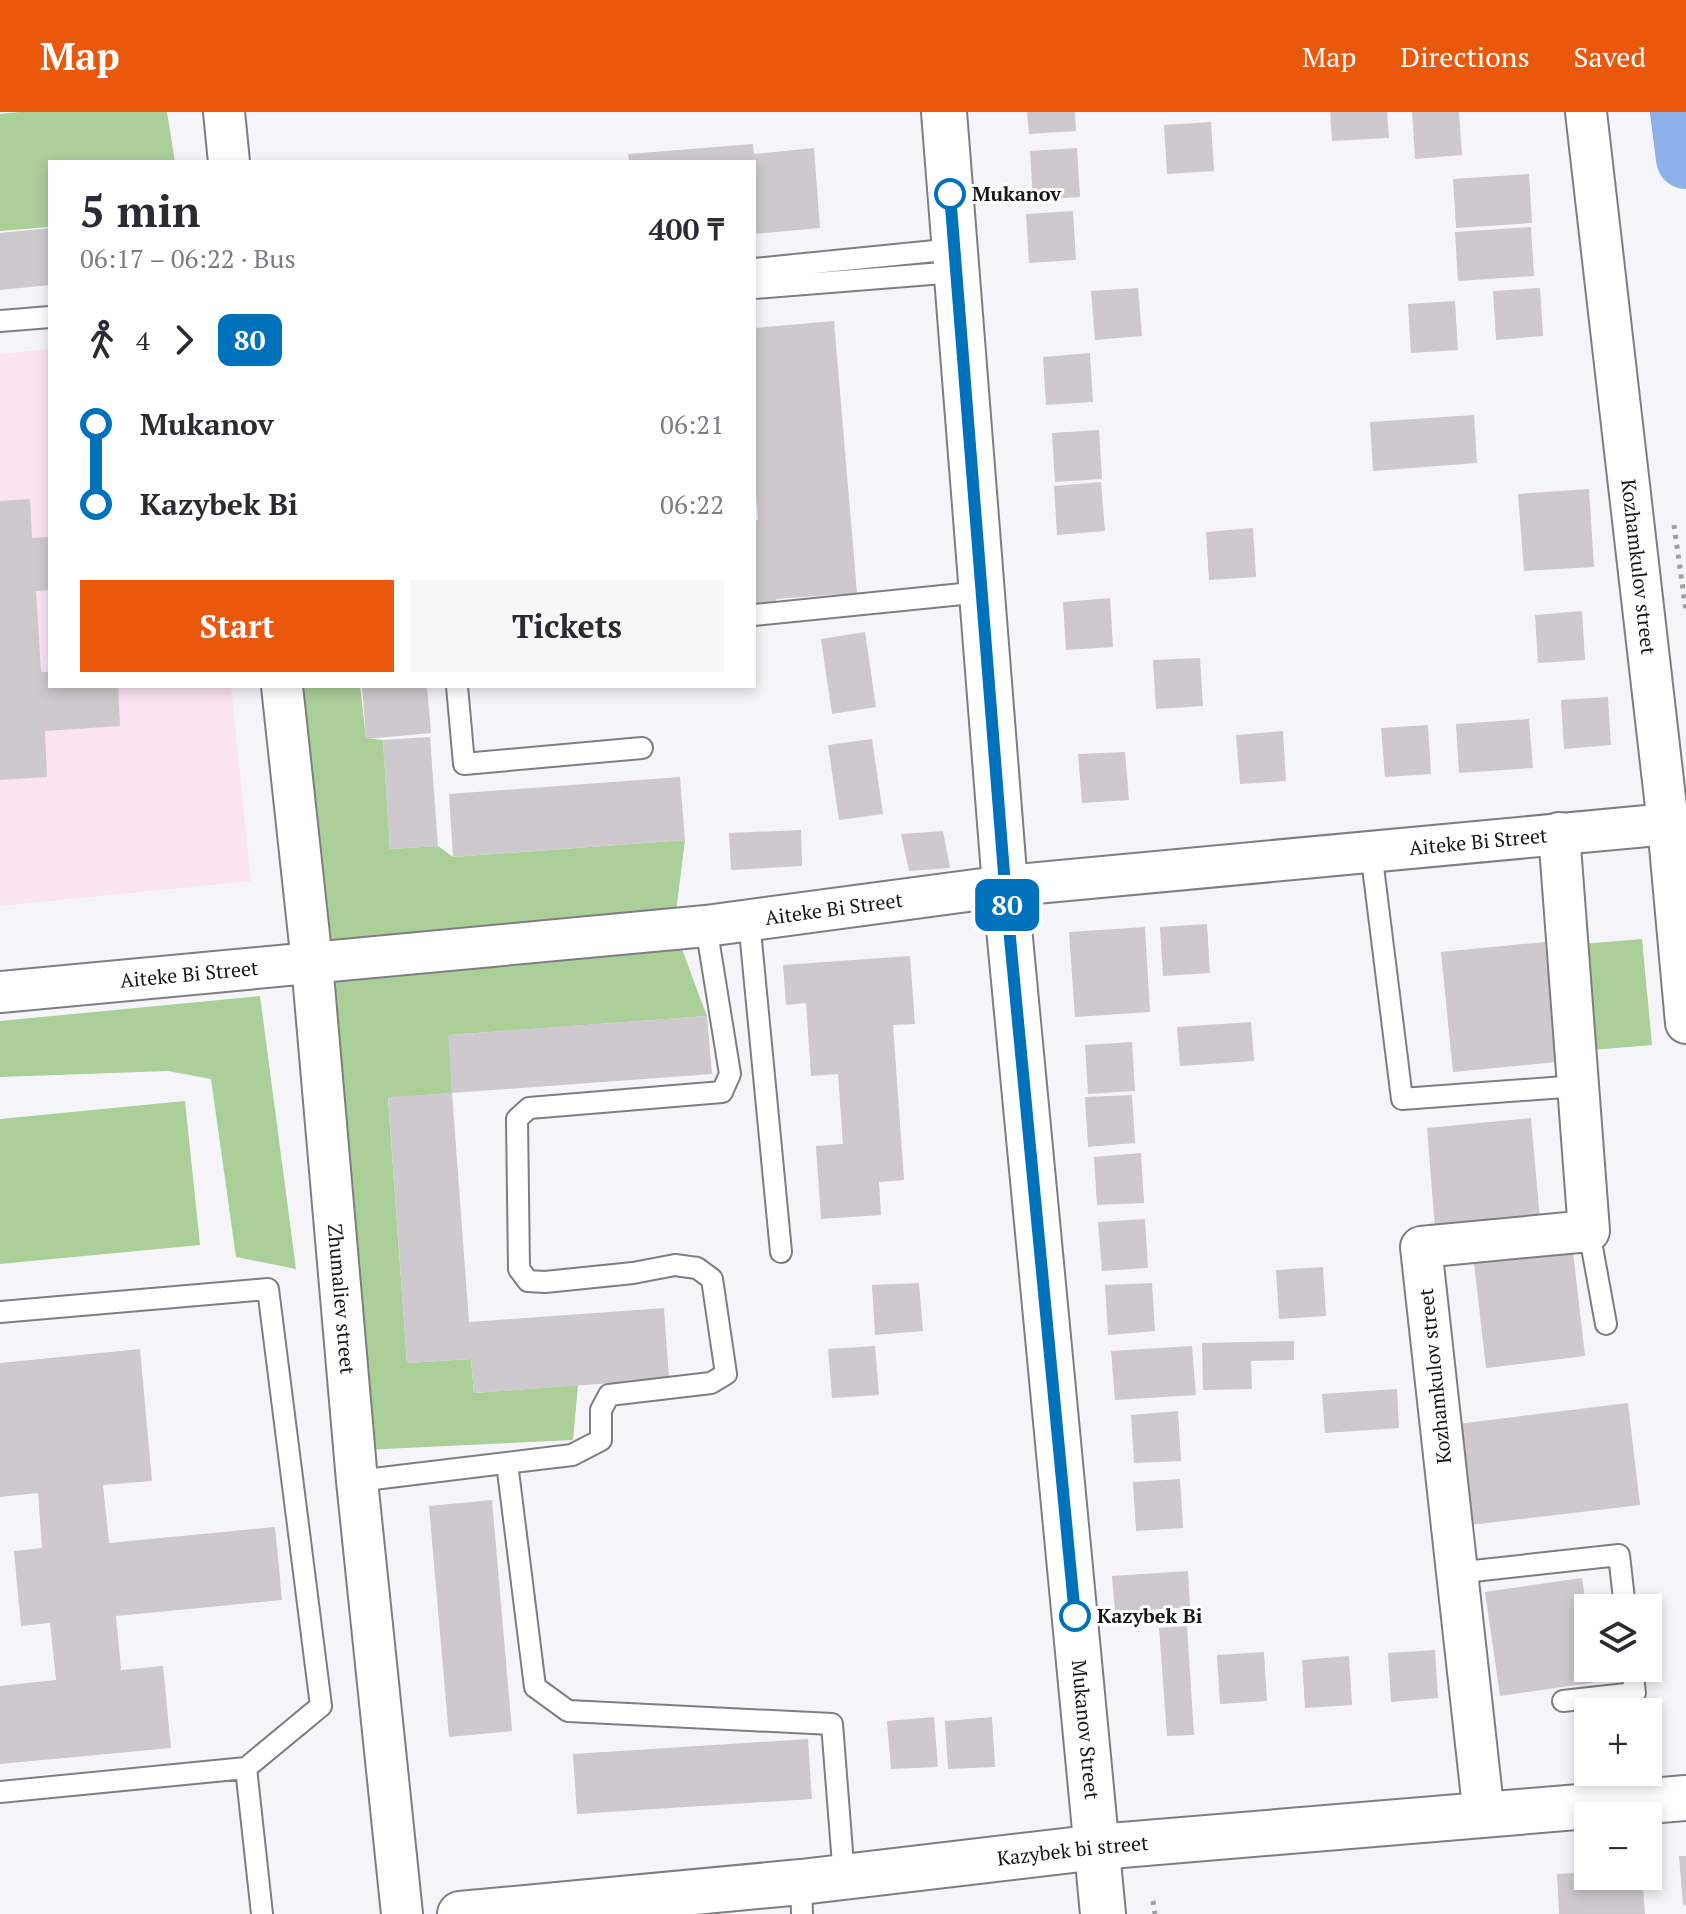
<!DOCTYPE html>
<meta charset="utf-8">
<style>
body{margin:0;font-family:"PT Serif",serif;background:#f7f7f7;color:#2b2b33;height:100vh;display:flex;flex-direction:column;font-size:30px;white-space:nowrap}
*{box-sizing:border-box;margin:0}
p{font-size:26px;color:#7c7c81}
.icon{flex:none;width:44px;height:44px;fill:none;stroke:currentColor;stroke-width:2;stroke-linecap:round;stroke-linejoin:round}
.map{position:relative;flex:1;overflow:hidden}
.side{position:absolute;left:48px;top:48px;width:708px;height:528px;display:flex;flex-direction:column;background:#fff;border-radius:0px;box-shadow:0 4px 12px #0003}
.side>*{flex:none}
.badge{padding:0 16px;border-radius:12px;font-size:28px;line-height:52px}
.buttons{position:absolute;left:1574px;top:1482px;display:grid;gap:16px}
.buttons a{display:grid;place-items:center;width:88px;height:88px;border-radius:0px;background:#fff;box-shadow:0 4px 12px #0003;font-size:40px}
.map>.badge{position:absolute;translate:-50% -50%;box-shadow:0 0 0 4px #fff}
.legs{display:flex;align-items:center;gap:12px;height:88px;padding:0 32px;font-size:26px}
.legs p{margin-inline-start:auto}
.headline{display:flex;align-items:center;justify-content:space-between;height:136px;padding:0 32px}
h1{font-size:44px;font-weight:800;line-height:60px}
.cta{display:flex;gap:16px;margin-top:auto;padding:16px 32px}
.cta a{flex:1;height:92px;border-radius:0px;background:#ea580c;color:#fff;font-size:32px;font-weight:800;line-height:92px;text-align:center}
.cta a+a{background:#f7f7f7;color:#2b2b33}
ul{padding:0 32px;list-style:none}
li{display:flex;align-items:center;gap:28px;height:80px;font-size:30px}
li i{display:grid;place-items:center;width:12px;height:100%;margin:0 10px;background:currentColor}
li i::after{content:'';width:20px;height:20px;margin:-10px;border:6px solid;border-radius:50%;background:#fff}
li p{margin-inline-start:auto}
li:first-child i{background:linear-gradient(#0000 50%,currentColor 0)}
li:last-child i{background:linear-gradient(currentColor 50%,#0000 0)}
header{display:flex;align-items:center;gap:48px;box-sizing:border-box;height:112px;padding:0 40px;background:#ea580c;color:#fff}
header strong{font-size:38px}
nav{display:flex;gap:44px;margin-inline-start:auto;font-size:28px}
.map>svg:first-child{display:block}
.education{fill:#fae4f2}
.green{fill:#aacf99}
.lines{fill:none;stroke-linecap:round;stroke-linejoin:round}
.river{stroke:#8eb0e8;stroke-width:60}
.building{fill:#cdc9cc}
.service-casing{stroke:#7e7e82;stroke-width:24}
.minor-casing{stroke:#7e7e82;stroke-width:44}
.tertiary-casing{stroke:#7e7e82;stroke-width:48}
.secondary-casing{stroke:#7e7e82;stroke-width:48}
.path{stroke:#9f9fa2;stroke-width:5;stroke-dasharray:4 6;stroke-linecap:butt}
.service{stroke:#fff;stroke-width:20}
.minor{stroke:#fff;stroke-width:40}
.tertiary{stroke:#fff;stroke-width:44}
.secondary{stroke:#fff;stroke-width:44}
.line-1-casing{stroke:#fff;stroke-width:18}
.line-1{stroke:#0072bc;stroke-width:12}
.stop-1-dot{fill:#fff;stroke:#0072bc;stroke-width:4}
.labels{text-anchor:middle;stroke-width:6;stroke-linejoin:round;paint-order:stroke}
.stop-label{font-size:20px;font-weight:bold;fill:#171718;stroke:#fff;text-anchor:start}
.street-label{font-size:20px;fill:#171718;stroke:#fff}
</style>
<header>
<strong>Map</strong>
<nav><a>Map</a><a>Directions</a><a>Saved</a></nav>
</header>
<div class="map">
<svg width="1686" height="1802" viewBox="0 0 1686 1802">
<rect width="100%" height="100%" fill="#f5f5f9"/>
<!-- education -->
<path class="education" d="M50,237V574H231L251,769L0,794V242Z"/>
<!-- green -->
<path class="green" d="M19,0H167L175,50H50V115L0,119V2Z
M293,574H360L366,626L383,628L390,737L438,734L453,745L685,728L674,816L707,904L449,923L452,981L388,986L407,1251L471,1247L474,1281L578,1273L573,1328L363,1338Z
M1642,827L1652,933L1592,938L1582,832Z
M260,884L296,1157L236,1145L211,967L168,959L0,965V909Z
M185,989L200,1133L0,1152V1007Z"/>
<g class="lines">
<!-- river -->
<path class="river" d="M1680,0L1686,47"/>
</g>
<!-- building -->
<path class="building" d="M1027,0H1075L1076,19L1029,22Z
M1330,0H1387L1389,26L1332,29Z
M1412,0H1459L1462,43L1415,47Z
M1211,10L1214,59L1167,62L1164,13Z
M753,32L754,42L814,36L820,116L754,122V50H629L628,42Z
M1077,36L1080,85L1033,88L1030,39Z
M1529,62L1532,111L1456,116L1453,67Z
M1073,99L1076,148L1029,151L1026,102Z
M1531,115L1534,164L1458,169L1455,120Z
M50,116V173L0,178V121Z
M1138,176L1142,224L1095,228L1091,179Z
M1540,176L1543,224L1496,228L1493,179Z
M1455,189L1458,238L1411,241L1408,192Z
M834,209L857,481L776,487L777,499L754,501V408H758L754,359V216Z
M1090,241L1093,290L1046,293L1043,245Z
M1474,303L1477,351L1373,359L1370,310Z
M1099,318L1102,367L1055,370L1052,321Z
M1101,370L1105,419L1057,423L1054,374Z
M1589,377L1594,455L1524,459L1518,382Z
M30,387L32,426L50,425V478L36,479L41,560H50V574H118L120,614L45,619L47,665L0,668V389Z
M1253,416L1256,465L1209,468L1206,420Z
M1110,486L1113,535L1066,538L1063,490Z
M1582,499L1585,548L1538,551L1535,503Z
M865,520L876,595L832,602L821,527Z
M1200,546L1203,594L1156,597L1153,548Z
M362,574H427L431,621L366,627Z
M1608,585L1611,633L1564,637L1561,588Z
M1529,607L1533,656L1459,661L1456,612Z
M1428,613L1431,662L1385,665L1381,616Z
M1283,619L1286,669L1240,672L1236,623Z
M430,625L438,734L390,737L383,628Z
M872,627L883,702L839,708L828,633Z
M1125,640L1129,688L1082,691L1078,642Z
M680,665L685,728L453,745L449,682Z
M801,718L802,754L731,758L729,721Z
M943,719L950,756L909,759L901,722Z
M1207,812L1210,861L1163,864L1160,815Z
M1145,815L1150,900L1075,905L1069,820Z
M1545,830L1557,950L1453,960L1441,840Z
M910,844L915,912L893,913L904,1068L879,1070L881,1103L821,1107L816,1034L843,1032L838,962L811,964L806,891L786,893L783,853Z
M707,904L712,962L452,981L469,1210L664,1196L669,1267L474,1281L471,1247L407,1251L388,985L452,981L448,923Z
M1251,910L1254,949L1180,954L1177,915Z
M1132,930L1135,979L1088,982L1085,933Z
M1132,983L1135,1031L1088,1035L1085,985Z
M1531,1006L1540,1108L1435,1117L1427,1016Z
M1141,1041L1144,1091L1097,1093L1094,1045Z
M1145,1107L1148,1156L1102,1159L1098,1110Z
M1571,1122L1585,1244L1486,1256L1472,1134Z
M1323,1155L1326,1204L1279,1207L1276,1158Z
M919,1171L923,1219L875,1223L872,1173Z
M1152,1171L1155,1219L1108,1223L1105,1173Z
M1294,1229V1248L1251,1249L1252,1277L1203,1278L1202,1231Z
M875,1234L879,1283L832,1286L828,1237Z
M1192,1234L1196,1283L1115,1288L1111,1239Z
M140,1237L152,1369L103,1373L109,1431L275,1415L282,1488L116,1504L121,1558L163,1554L171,1636L0,1652V1574L56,1568L50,1511L21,1514L14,1439L42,1436L38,1381L0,1385V1251Z
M1397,1277L1399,1316L1325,1321L1322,1282Z
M1628,1291L1640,1393L1470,1413L1458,1312Z
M1178,1299L1181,1349L1134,1351L1131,1303Z
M1180,1367L1183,1416L1136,1419L1133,1370Z
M492,1388L512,1619L449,1625L429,1394Z
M1188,1459L1190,1495L1115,1500L1112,1464Z
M1582,1466L1588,1506V1556H1595L1597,1570L1500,1584L1485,1480Z
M1187,1514L1194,1623L1167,1624L1159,1516Z
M1435,1538L1438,1586L1391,1590L1388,1541Z
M1264,1540L1267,1589L1220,1592L1217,1543Z
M1349,1544L1352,1593L1305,1596L1302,1548Z
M934,1605L938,1655L891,1657L887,1609Z
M992,1605L995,1655L948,1657L945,1609Z
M808,1627L812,1687L577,1702L573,1642Z
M1679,1744H1686V1793H1683Z
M1588,1760V1764H1642L1645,1802H1559L1557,1762Z"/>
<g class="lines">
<!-- service casing -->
<g class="service-casing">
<path id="service" d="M754,157L955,137
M754,176L956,160
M0,209L50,205
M754,503L982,480
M457,574L464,652L642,636
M1371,739L1402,987L1578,974
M749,808L781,1140
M1589,1119L1606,1212
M0,1200L268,1177L321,1594L246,1656L0,1680
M507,1351L535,1575L568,1599L832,1612L844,1765
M357,1369L572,1343L601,1328V1298L609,1283L711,1271L726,1262L712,1167L697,1156L675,1153L633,1161L545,1170L528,1169L519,1157L517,1007L529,996L722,980L730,962L706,814
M1455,1461L1619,1443L1625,1496
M1563,1589L1635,1581L1632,1556
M246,1656L262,1802
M801,1770L802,1802"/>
</g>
<!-- minor casing -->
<g class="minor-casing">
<g id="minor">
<path d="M224,0L229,50"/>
<path id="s1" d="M1586,0L1668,712L1686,911"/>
<path id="s2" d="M282,574L312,851L357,1369L402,1802"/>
<path id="s3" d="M0,880L706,814L1005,774L1668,712"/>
<path d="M1484,1704L1421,1135L1589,1119L1559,721"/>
</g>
</g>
<!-- tertiary casing -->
<g class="tertiary-casing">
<g id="tertiary">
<path id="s4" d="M460,1802L801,1770L1098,1735L1686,1686"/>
</g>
</g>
<!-- secondary casing -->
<g class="secondary-casing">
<g id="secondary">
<path id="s5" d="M944,0L1005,774L1103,1802"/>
</g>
</g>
<!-- path -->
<path class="path" d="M1674,413L1686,499
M1153,1789L1155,1802"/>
<!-- service -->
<use href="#service" class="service"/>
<!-- minor -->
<use href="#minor" class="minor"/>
<!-- tertiary -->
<use href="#tertiary" class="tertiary"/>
<!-- secondary -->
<use href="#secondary" class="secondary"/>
</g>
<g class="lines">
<!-- line-1 casing -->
<g class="line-1-casing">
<path id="line-1" d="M950,82L1005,774L1075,1504"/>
</g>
<!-- line-1 -->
<use href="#line-1" class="line-1"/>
</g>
<!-- markers -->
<g class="stop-1-dot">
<circle cx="950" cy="82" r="14"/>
<circle cx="1075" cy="1504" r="14"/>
</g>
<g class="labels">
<!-- stop labels -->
<g class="stop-label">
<text x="972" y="89">Mukanov</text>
<text x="1097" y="1511">Kazybek Bi</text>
</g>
<!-- street labels -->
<g class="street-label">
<text dy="7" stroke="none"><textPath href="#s1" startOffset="458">Kozhamkulov street</textPath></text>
<text dy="7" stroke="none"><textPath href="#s3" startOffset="1486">Aiteke Bi Street</textPath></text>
<text dy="7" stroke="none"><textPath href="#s3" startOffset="838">Aiteke Bi Street</textPath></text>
<text dy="7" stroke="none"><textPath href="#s3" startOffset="190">Aiteke Bi Street</textPath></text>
<text dy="7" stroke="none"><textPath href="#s2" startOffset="616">Zhumaliev street</textPath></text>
<text transform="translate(1435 1264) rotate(-96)" y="7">Kozhamkulov street</text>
<text dy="7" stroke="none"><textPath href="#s5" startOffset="1624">Mukanov Street</textPath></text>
<text dy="7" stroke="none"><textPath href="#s4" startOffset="616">Kazybek bi street</textPath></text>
</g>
</g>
</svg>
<div class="buttons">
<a><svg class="icon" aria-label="layers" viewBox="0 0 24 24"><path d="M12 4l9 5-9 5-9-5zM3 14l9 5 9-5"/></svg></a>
<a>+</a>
<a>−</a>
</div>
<b class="badge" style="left:1007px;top:793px;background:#0072bc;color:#fff">80</b>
<section class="side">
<div class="headline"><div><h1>5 min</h1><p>06:17 – 06:22 · Bus</p></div><b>400 ₸</b></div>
<div class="legs"><svg class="icon" aria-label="walk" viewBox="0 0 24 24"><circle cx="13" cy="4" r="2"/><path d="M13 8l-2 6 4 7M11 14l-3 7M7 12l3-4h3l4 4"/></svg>4<svg class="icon" aria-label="forward" viewBox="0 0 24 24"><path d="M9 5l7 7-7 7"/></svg><b class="badge" style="background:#0072bc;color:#fff">80</b></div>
<ul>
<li><i style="color:#0072bc"></i><b>Mukanov</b><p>06:21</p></li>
<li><i style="color:#0072bc"></i><b>Kazybek Bi</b><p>06:22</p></li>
</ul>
<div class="cta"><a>Start</a><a>Tickets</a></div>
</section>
</div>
